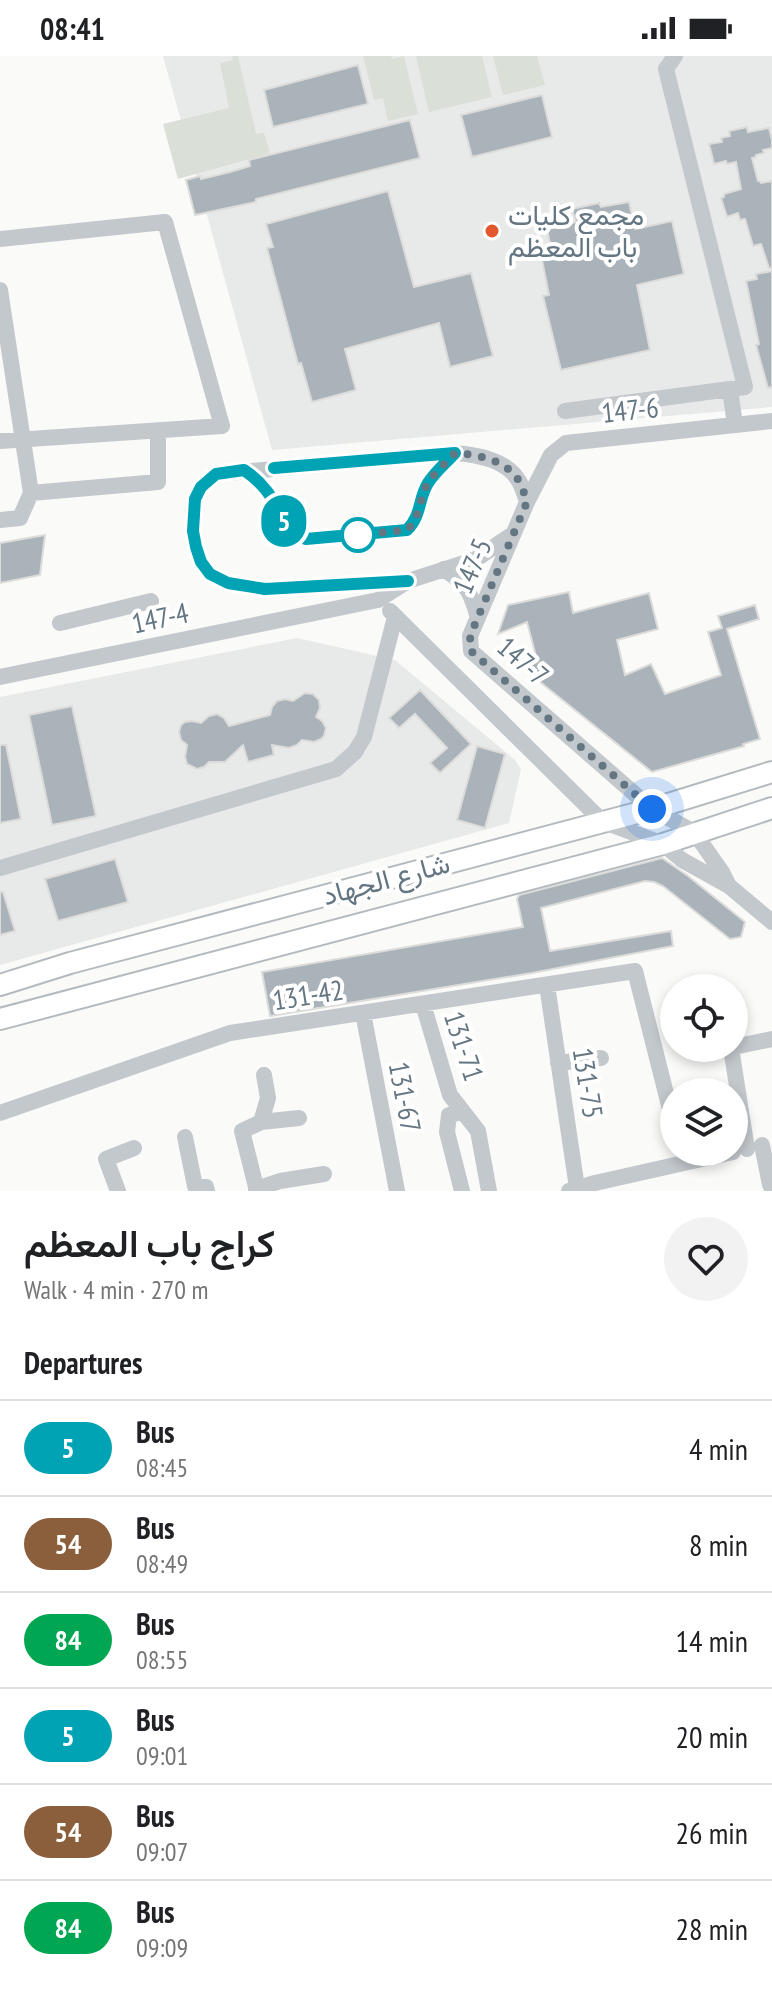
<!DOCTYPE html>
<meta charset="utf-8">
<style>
body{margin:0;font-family:"PT Sans Narrow",Vazirmatn,sans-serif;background:#f2f2f2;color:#202124;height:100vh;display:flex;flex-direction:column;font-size:30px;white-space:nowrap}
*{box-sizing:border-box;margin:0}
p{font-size:26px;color:#757577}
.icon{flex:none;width:44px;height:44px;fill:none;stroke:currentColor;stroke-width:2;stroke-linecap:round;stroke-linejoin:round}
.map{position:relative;height:1135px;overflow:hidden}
.side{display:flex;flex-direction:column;background:#fff;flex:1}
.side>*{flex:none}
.badge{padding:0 16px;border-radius:26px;font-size:28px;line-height:52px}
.buttons{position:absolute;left:660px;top:918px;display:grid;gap:16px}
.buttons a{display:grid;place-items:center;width:88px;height:88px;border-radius:50%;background:#fff;box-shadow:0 4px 12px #0003;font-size:40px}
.you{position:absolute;width:40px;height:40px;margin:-20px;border:6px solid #fff;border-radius:50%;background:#1a73e8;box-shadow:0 0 0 12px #1a73e833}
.map>.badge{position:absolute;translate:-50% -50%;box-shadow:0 0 0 4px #fff}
h2{padding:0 24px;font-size:30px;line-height:72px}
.round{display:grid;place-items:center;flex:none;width:84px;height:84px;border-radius:42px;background:#f2f2f2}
.overview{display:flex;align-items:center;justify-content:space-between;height:136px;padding:0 24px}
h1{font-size:38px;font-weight:600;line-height:60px}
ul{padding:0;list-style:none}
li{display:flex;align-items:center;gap:24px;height:96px;padding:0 24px;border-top:2px solid #e0e0e0}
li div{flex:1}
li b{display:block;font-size:30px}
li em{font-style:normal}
li .badge{min-width:88px;font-weight:700;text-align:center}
.status{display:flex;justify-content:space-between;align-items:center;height:56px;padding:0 40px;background:#fff;direction:ltr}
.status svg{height:22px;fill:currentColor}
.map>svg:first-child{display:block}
.built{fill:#e8e9e9}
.green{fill:#dadfd7}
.building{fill:#aab3b9;stroke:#dcdcda;stroke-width:2}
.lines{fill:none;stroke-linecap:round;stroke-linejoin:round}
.major-casing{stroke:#b5babe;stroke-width:24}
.minor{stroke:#c3c8cc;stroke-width:16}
.major{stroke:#fff;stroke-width:20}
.line-casing{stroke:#fff;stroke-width:18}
.line{stroke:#00a3b4;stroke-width:12}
.walk{stroke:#657683;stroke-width:8;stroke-dasharray:0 14.4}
.poi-dot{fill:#e4572e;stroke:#fff;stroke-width:3}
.stop-dot{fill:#fff;stroke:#00a3b4;stroke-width:4}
.labels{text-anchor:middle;stroke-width:8;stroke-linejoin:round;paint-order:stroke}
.poi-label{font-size:28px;fill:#657683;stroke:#fff;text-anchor:start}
.street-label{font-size:28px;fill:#657683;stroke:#fff}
</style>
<div class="status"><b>08:41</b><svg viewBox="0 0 49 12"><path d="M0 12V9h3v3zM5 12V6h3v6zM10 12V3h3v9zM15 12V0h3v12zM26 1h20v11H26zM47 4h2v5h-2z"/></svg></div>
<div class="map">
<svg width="772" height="1135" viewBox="0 0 772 1135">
<rect width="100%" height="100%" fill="#fafaf8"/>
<!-- built -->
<path class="built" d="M163,0H772V351L272,394Z
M297,582L395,604L515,704L521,713L509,767L0,909V641Z"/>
<!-- green -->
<path class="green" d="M232,0H238L256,78L264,77L270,97L178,123L163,68L229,52L220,7L233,4Z
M363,0H391L392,3L404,0L418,58L388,65L383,42L374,44Z
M416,0H482L492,41L429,56Z
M493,0H537L545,29L503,39Z"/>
<!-- building -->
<path class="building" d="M358,9L368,48L273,71L264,34Z
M542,39L552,81L472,101L461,59Z
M410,64L420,102L256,143V146L195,159L186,124L200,120L201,123L230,116L250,110L249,104Z
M747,71L748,76L769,72L772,84V92L763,94L764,97L756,99V101L752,102L758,125H760L761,127L772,125V212H769L761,188L753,190L745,163L740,164L738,157L727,161L721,142L724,141V138L741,133L736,106L727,108L726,105L714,108L709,88L722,86L721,82L730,80L729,75Z
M388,135L414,231L471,217L493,300L450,311L439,267L345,293L356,334L312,346L301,307L298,308L267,192L273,191L266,168Z
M629,146L635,173L672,165L684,218L637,229L650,294L561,314L543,240L549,239L542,204L553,202L547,173L576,166L572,153L599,147L601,151Z
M772,215V331L768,332L756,289L759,288L746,225L757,223L756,218Z
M45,479L40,519L0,527V487Z
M569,536L573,557L649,537L658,573L617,584L625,619L651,608L665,638L721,619L708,576L722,572L718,560L755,549L759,563L727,573L760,683L743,688L744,690L652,716L519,609L537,604L527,566L498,578L508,549Z
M420,634L471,688L440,717L430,707L447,692L415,658L399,672L389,662Z
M305,637L313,638L319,644L320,652L316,661L322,665L326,672L324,680L321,683L314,686L302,684L297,689L289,692L272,689L274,699L248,706L243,689L225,706H209L204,711L197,713L187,708L185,701L187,689L181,684L179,676L181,669L185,666L192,665L201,667L209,660L217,658L224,662L229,670L270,659L272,651L277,645L285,643L293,645Z
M72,650L96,760L52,769L29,659Z
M0,689H6L21,763L0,767Z
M477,690L505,698L485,772L457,764Z
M662,802L688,820L745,866L741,881L730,883L663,830L654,826L645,825L541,852L550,895L671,875L673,890L532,917L270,960L262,916L523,871L517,843L519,839Z
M115,803L128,846L58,865L45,823Z
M0,836H3L15,875L0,879Z"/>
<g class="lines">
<!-- major casing -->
<g class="major-casing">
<path id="major" d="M0,929L70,907L652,753L772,716
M0,963L663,788L772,752"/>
</g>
<!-- minor -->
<path class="minor" d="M0,183L165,166L222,370L0,385
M0,234L31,437L158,426V375
M730,333L735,369
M565,355L745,331L666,13L675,0
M244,414C271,433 276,452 293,479L306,483L407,474C421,461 419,442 428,427C435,416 447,406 455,397
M0,464L20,462L31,437
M444,513C468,530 470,534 478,562
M408,525L265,533L228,527L210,518L201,506L196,491L193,475V456L195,443L201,431L216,418L455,397C479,399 508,404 520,427C523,433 525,440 527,446
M390,555L602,765L663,788L682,804L729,830L772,866
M60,567L151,545
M0,621L378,544L408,525L476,503L513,478
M0,812L336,713L355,696L364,681L395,561
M729,830L722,816L694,776L652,753L471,595L470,580L527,446L551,399L566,387L772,365
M547,929L577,1132
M423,948L450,1039L478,1075L489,1135
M363,957L397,1135
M734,991L772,983
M731,992L747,1093
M558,1007L601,1002
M0,1057L230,977L635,915L674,1069
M261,1066L299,1062
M185,1081L195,1130L206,1131L207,1135
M762,1089L770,1129
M256,1133L280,1125L324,1118
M118,1135L106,1103L134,1092
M257,1135L242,1075L261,1066L268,1042L264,1019
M462,1135L447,1076L449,1059L463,1056
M569,1135L595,1127L733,1096"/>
<!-- major -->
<use href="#major" class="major"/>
</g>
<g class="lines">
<!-- line casing -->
<g class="line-casing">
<path id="line" d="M274,412L455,397C447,406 435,416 428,427C418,443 422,459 407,474L306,483L293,479C276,452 272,433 244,414L216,418L201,431L195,443L193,475L196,491L201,506L210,518L228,527L265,533L408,525"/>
</g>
<!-- line -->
<use href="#line" class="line"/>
<!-- walk -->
<path class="walk" d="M358,479H356L407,474C422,459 418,443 428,427C435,416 447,406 455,397C479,399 508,404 520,427C523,433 525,440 527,446L470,580L471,595L652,753"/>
</g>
<!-- markers -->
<circle class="poi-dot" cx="492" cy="175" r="8"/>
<circle class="stop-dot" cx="358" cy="479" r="16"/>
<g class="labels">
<!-- poi labels -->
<g class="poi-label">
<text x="508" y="169">مجمع كليات<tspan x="508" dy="32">باب المعظم</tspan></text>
</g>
<!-- street labels -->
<g class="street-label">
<text transform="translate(630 354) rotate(-6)" y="10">147-6</text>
<text transform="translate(472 510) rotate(-67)" y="10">147-5</text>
<text transform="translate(160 562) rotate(-12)" y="10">147-4</text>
<text transform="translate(523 605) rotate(41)" y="10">147-7</text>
<text transform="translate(386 823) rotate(-15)" y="10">شارع الجهاد</text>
<text transform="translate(308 939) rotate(-9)" y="10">131-42</text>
<text transform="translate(464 990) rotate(72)" y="10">131-71</text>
<text transform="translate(588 1027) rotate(81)" y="10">131-75</text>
<text transform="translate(405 1041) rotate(79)" y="10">131-67</text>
</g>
</g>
</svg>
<div class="buttons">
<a><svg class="icon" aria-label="locate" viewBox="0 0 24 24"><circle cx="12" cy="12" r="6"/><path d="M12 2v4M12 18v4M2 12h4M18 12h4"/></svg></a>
<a><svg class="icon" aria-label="layers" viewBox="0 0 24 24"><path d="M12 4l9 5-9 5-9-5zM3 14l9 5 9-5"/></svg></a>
</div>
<div class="you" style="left:652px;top:753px"></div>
<b class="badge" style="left:284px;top:465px;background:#00a3b4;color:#fff">5</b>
</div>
<section class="side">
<div class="overview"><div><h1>كراج باب المعظم</h1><p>Walk · 4 min · 270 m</p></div><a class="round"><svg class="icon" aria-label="heart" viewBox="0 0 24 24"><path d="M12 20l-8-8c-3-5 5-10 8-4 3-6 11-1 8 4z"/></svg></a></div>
<h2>Departures</h2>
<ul>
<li><span class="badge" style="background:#00a3b4;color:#fff">5</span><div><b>Bus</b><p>08:45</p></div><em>4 min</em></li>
<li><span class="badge" style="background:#8b5e3c;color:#fff">54</span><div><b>Bus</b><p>08:49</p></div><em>8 min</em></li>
<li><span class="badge" style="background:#00a651;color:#fff">84</span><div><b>Bus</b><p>08:55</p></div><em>14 min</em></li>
<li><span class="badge" style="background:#00a3b4;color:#fff">5</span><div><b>Bus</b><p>09:01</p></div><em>20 min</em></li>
<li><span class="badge" style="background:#8b5e3c;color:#fff">54</span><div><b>Bus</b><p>09:07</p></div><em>26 min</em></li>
<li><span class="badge" style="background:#00a651;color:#fff">84</span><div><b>Bus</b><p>09:09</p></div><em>28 min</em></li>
</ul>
</section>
